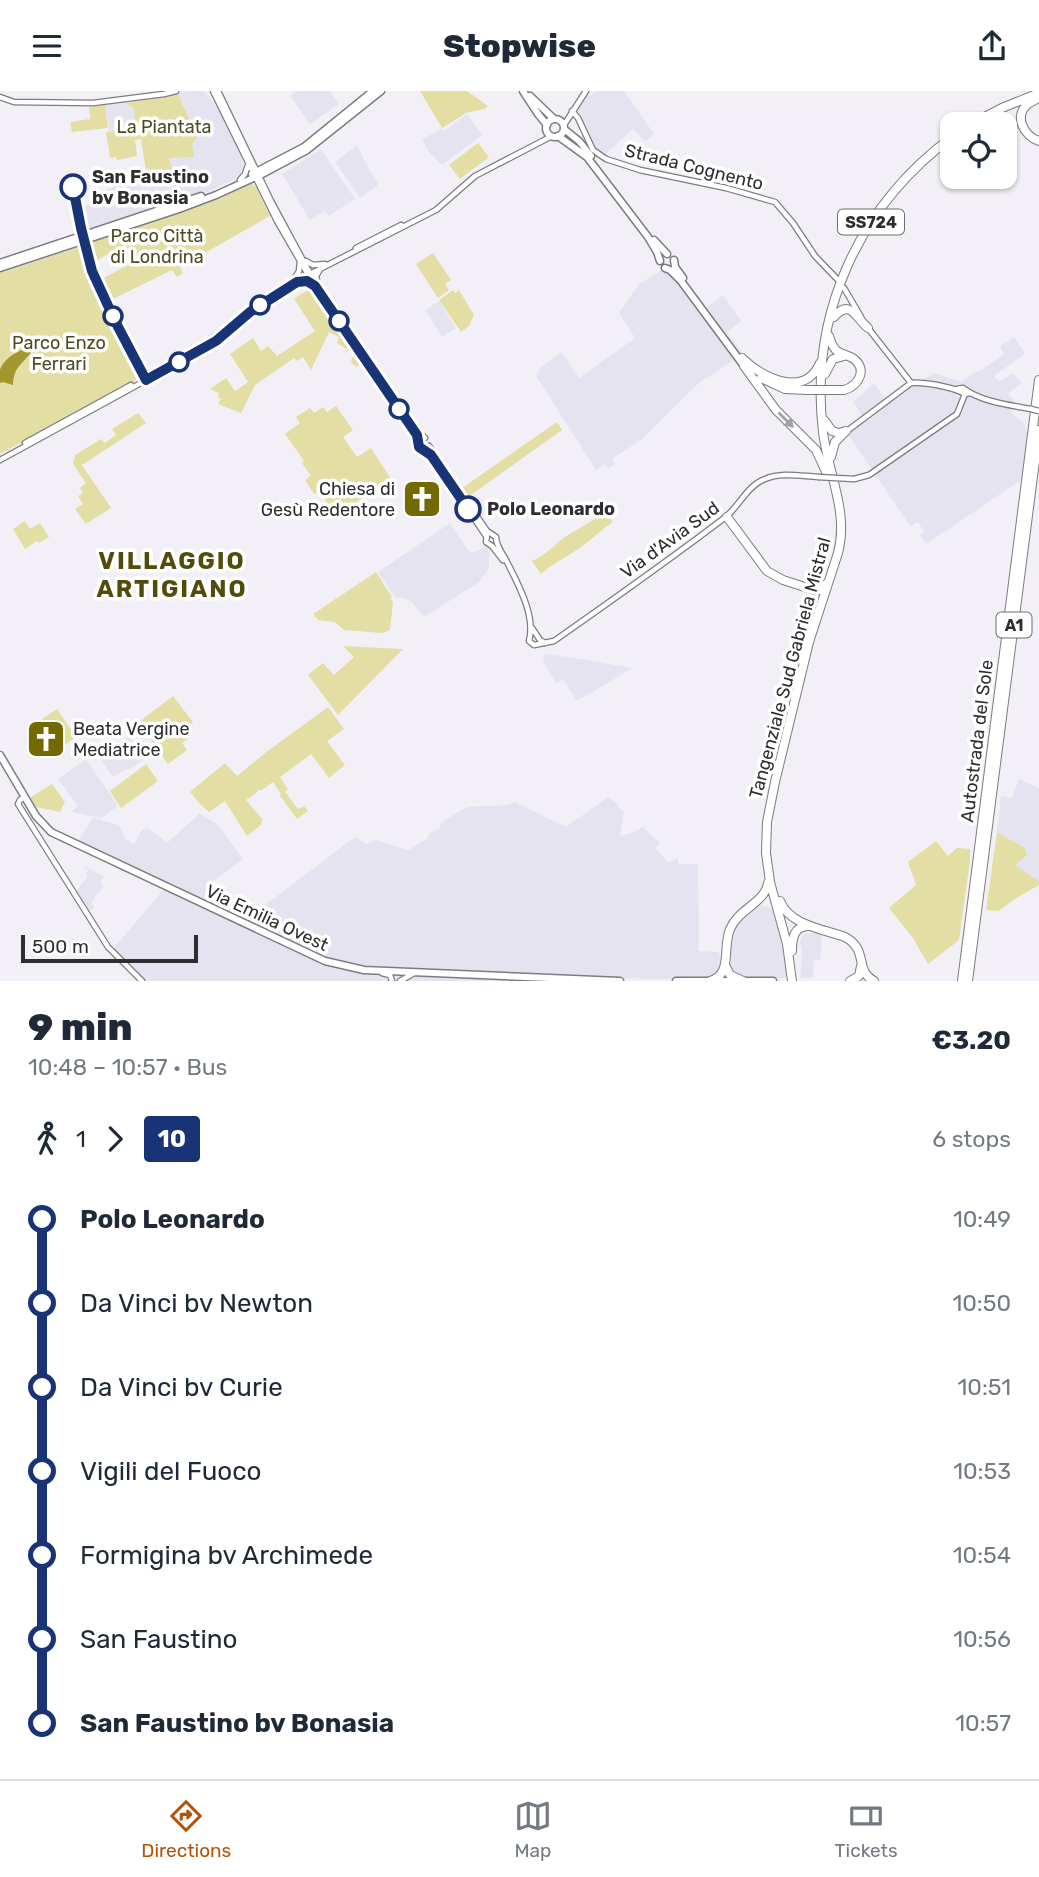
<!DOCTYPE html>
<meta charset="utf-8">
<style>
body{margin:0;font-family:Rubik,sans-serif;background:#f6f6f7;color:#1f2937;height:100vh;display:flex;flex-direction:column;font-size:26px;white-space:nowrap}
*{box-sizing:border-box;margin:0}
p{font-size:23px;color:#747a83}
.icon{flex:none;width:38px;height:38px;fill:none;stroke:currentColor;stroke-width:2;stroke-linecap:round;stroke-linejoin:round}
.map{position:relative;height:890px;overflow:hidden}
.panel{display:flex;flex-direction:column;background:#fff;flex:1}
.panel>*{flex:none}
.badge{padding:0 14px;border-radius:5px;font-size:24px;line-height:46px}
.controls{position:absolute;left:940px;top:21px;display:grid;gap:14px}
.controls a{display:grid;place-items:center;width:77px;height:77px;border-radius:14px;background:#fff;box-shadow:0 2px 5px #0004;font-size:35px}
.scale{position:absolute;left:21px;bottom:18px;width:177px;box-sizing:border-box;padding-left:7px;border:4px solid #2e2d30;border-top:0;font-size:19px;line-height:24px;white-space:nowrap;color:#2e2d30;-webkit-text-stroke:5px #fff;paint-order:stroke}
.map>.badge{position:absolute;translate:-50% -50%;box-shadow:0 0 0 4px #fff}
.legs{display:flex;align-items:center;gap:10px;height:77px;padding:0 28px;font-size:23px}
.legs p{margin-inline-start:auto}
.headline{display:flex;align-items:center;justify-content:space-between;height:119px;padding:0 28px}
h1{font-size:38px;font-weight:800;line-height:52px}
ul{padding:0 28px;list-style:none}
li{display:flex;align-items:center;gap:24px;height:84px;font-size:26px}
li i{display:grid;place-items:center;width:10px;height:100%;margin:0 9px;background:currentColor}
li i::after{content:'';width:18px;height:18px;margin:-9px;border:5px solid;border-radius:50%;background:#fff}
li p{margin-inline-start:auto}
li:first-child i{background:linear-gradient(#0000 50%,currentColor 0)}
li:last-child i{background:linear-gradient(currentColor 50%,#0000 0)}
header{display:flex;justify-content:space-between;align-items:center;height:91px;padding:0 28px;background:#fff;font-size:32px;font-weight:800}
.tabs{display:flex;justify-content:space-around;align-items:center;height:98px;border-top:2px solid #e0e1e3;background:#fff;font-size:19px;color:#747a83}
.tabs a{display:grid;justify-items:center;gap:4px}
.tabs .active{color:#b45309}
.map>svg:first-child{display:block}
.built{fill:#e6e3f0}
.green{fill:#e3dea3}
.water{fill:#a1972d}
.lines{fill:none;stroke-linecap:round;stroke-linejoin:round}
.minor-casing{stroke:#7d7b81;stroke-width:7}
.major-casing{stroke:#7d7b81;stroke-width:9}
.highway-casing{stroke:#7d7b81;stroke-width:10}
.minor{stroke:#fff;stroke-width:4.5}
.major{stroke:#fff;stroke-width:6}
.highway{stroke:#fff;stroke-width:8}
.minor-bridge-casing{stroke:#7d7b81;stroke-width:7;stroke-linecap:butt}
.highway-bridge-casing{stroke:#7d7b81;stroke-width:10;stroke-linecap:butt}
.minor-bridge{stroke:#fff;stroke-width:4.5}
.highway-bridge{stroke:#fff;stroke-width:8}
.oneway{fill:#a1a0a2}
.line-1-casing{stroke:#fff;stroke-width:16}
.line-1{stroke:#193476;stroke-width:10}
.stop-1-dot{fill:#fff;stroke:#193476;stroke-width:3.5}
.labels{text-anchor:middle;stroke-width:7;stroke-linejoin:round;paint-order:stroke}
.shield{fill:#fff;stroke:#6d6c6e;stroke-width:2}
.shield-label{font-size:16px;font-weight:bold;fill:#2e2d30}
.park-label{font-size:18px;fill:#4f4a20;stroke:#fff}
.street-label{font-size:18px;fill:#2e2d30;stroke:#fff}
.stop-label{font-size:18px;font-weight:bold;fill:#2e2d30;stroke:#fff;text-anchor:start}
.poi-label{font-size:18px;fill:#2e2d30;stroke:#fff;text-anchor:end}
.district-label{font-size:24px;font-weight:bold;letter-spacing:2px;fill:#524c0c;stroke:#fff}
</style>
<header><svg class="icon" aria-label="menu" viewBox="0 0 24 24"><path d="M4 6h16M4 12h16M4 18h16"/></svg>Stopwise<svg class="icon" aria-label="share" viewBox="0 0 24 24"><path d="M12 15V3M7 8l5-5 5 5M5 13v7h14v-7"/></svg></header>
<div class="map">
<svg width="1039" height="890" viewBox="0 0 1039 890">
<rect width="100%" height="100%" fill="#f2f0f6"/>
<!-- built -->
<path class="built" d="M188,0H204L217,15L239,58L244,76L241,85L201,104L90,140L85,138L81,133L78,119H82L107,98L118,94L172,85L169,67L192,53L191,37L193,34L187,25L184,14L177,2Z
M297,0H330L339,13L310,33L290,5Z
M595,0H624L654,43L645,50L633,38L603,65L598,61L591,50L579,23L576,19L585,5L592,4Z
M126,12L134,18L137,38L109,41L105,14Z
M467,23L482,44L442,74L429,61L422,49L440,38L444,40Z
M357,54L365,71L378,92L377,95L360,107L335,71Z
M321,58L355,108L329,125L324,120L310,129L282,83Z
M660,180H669L682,194L702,220L723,204L741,230L727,241L743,263L699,292L641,349L612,368L615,373L609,378L605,373L596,379L536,285L540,277L561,261L579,287L635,247L619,222L639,193Z
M439,210L456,237L442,246L425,219Z
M1014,246L1025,263L994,285L996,288L1001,290L1013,282L1022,292L1008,303L1014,309L1012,322L1024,332L1028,345L1023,388L926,453L920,444L924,441L918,431L910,435L845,339L863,326L853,311L874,292L886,309L908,291L920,290L935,282L961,291L979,279L983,278L1004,263L1000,255Z
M450,432L468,459L472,462L487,455L489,462V475L486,482L479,491L424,526L412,511L406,508L395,506L378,481Z
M545,563L581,568L633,577L577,610L563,588L556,592L543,570Z
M129,645L136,654L143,650L152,663L134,676L123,680L113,686L99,667Z
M86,668L118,715L101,727L71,721L78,715L58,688Z
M1019,688L1039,697V790L1014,774L1025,757L997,741L1001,705L1012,707Z
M608,706L616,712L621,719L624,720L620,745L632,742L643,736L660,752L656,757L668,772L678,767V773H698L699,860L719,861L722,881L711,888H654L495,883L360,876L325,868L244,830L355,746L367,753L376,749L408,759L427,748L430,742L440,737V732L467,716L508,714L515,711L566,736Z
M200,722L218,734L243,768L210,793L229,803L212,816L78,750L93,727L119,734L126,748L134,753L141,740L147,736L167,752Z
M85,776L104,785L101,790L102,793H100L104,796L95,806L91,813L94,816L89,822L77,799L88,785L86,784L88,779L83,777Z
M164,798L333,875L445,886L554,890H143L112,859Z
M760,814L771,817L776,824L786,858L788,887H738L733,886L727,868L732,839L752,816Z
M814,842L822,844L820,869H814L813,887H800L802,862L800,850L803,843Z"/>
<!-- green -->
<path class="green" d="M420,0H467L488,15L484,18L466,22L442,37Z
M177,2C184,13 186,24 193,34L191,37L197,47L192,53L194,66L169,67L173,85L151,90L147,87L141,48L135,49L137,65L117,69L116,66L110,67L106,41L136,38L134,18L126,12L168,6Z
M105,14L108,37L72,41L70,31L90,28L89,16Z
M478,52L489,66L460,88L449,74Z
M248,92L253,93L256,96L270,125L180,176L183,182L177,186L172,179L109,210L99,190L134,170L125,154L92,172L88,153L89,150Z
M79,156L82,158L86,173L83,175L86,181L90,182L101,206L99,210L128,269L131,268L138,281L136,289L0,363V182Z
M433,162L451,189L445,193L449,199L438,207L416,173Z
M312,196L360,266L359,274L356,276L351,271L354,263L337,252L339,246L329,241L311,279L303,266L297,270L294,267L255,294L241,322L218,313L221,308L218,306L219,302L210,298L226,287L235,300L248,291L230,263L253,247L261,260L268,255L277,265L315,240L294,208Z
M453,199L455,202L459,199L474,224L469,235L461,241L439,209Z
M336,315L353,339L343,346L357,366L371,357L391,388L336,425L319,400L314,403L305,389L311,385L302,372L304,370L285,343L300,332L296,326L310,317L314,322L323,316L327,321Z
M138,322L146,332L82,374L111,417L86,433L75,418L83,413L78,405L83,402L80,397L86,392L73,373L75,364L101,348L105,352L116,344L112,338Z
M557,331L562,339L468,406L462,397Z
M605,419L613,431C600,439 591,450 578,458C565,467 553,472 541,483L532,470C547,464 555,452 568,444C581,436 594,430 605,419Z
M25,430L30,438L40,432L49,446L39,452L37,450L25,458L13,438Z
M376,481L392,506L390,507L393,511L390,539L382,542L344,539L335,531L318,529L313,523Z
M343,555L403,558L338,624L308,584L323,572L334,584L354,566Z
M173,605L193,631L188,636L193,643L182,652L187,659L168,673L153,653L148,641L140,630Z
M328,616L344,638L327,650L345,674L329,687L311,663L280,686L288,698L285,701L298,718L304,715L308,720L297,728L280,705L281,703L273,691L262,699H258L256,702L246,709L263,729L261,731L262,733L247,745L225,710L209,721L201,714L190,701L225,672L237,685L265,662Z
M57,618L76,646L62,656L42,628Z
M146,673L158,690L121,717L110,700Z
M52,693L65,711L60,721L36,716L31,709V706Z
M997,741L1025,757L1027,764L1015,774L1039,790V794L1013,809L999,820L986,819Z
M936,750L948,765L957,757L970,758V770L959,849L928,873L913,847L889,817L916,794L908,771Z"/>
<!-- water -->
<path class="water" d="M29,256L32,258V260C21,275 14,275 13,294L3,291L0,292C0,290 0,280 0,279C3,268 19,259 29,256Z"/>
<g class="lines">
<!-- minor casing -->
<g class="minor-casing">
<path id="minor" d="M213,0L277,130L307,182L417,344L419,356L428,361L432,366
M218,0L271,110L312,186
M0,6L14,11L93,12L164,3L176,0
M572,20L578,27L593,59L606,68L640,79L726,97L775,111L793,132L815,165L839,190
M564,34L586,0
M240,89L245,83L248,74
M356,157L401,134
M306,170L313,174L325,173
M293,190L299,180L300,171
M318,195L316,185L319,180
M844,197L861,226
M335,219L354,246
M868,237L911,292
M194,259L221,241
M167,275L183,265
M957,298L963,297C981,311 1009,314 1031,318
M416,337L425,347
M847,340L911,292C925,291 954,296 965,303
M25,352L131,294
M429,355L487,440L496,446C496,456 503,462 507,471C518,493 536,525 529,550L534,554L554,550C611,510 668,470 723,428C739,417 746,395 765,388C781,381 800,385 818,386
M0,369L205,257L216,250L250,221L308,184L436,119L475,85L552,45
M854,388L869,384L957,323L965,303L970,302
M459,405L486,445
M487,444L486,451L492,455L503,469
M532,537L540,549L545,552
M25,706L20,709L18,713L108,856L142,890
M382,882L390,884L392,890
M400,890L414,882"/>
</g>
<!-- major casing -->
<g class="major-casing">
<path id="major" d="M523,0L538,23L547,34
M530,5L554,28
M546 37a9 9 0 1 1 18 0a9 9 0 1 1-18 0Z
M564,38L579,50L591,65
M558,45L587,66L648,146L657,161L660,170
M252,83L304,56L373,0
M654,149L667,163
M674,169L675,176L683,187
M0,172L201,105
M0,177L179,118L216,104L262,83L307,59L381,0
M665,177L670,179L681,190L744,275
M0,664L36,725L51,741L325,870L364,879L620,890
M676,890H773"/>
</g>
<!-- highway casing -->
<g class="highway-casing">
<path id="highway" d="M1038,7C1037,8 1029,12 1028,13C1013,25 1024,45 1039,50
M971,33L1002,17L1039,2
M834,226C850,207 856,227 868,237
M829,245C831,251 832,256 837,260C842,264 849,264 854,268C868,279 858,295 844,299
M742,267C762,287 805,308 820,272
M744,275L776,319L816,359L828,385
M825,283L833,268L844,265
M761,287L785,298L808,299
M825,330L832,340L839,342L846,340
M831,366L835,351L846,340
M727,426L767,480L783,489L814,499H821L827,492
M780,810C789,834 823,838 845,846C869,859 854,879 874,890
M792,860C792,847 794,835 809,835
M725,874L730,884L743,890
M710,890C733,883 722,858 730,838C739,817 765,812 768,792
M792,890L787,853L770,791L766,762L767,731L775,691L809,551L838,462C849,421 828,382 823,341C809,224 858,116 952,46
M850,890L859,885L861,875
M962,890L1039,289
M968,890L1039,339"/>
</g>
<!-- minor -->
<use href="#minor" class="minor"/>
<!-- major -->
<use href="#major" class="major"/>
<!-- highway -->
<use href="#highway" class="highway"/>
<!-- minor-bridge casing -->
<g class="minor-bridge-casing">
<path id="minor-bridge" d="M1031,318L1039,320
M818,386L854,388"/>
</g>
<!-- highway-bridge casing -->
<g class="highway-bridge-casing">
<path id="highway-bridge" d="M808,299H844"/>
</g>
<!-- minor-bridge -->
<use href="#minor-bridge" class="minor-bridge"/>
<!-- highway-bridge -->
<use href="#highway-bridge" class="highway-bridge"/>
</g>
<!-- one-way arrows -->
<defs><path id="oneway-solid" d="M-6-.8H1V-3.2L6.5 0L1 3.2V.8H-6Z" transform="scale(1.75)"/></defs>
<use class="oneway" href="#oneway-solid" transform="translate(786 329) rotate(45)"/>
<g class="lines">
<!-- line-1 casing -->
<g class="line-1-casing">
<path id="line-1" d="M73,96L81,137L92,180L116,232L146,289L216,250L250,221L297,191L307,190L315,195L417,344L419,356L431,364L468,418"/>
</g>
<!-- line-1 -->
<use href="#line-1" class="line-1"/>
</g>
<!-- icons -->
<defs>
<g id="church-square" transform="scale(2.0125)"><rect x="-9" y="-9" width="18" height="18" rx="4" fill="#736901" stroke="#fff"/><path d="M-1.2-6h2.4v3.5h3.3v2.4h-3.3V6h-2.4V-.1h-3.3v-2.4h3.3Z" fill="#fff"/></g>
</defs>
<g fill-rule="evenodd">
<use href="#church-square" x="422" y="408"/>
<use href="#church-square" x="46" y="648"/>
</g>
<!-- markers -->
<g class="stop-1-dot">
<circle cx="73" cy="96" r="12"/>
<circle cx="260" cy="214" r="9"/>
<circle cx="113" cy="225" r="9"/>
<circle cx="339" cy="230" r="9"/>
<circle cx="179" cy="271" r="9"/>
<circle cx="399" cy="318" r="9"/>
<circle cx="468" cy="418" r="12"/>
</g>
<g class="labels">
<!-- shield labels -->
<g class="shield">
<rect x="838" y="118.5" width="66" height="25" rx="5"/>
<rect x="996.5" y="521.5" width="35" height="25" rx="5"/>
</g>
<g class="shield-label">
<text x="871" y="137">SS724</text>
<text x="1014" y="540">A1</text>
</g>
<!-- park labels -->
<g class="park-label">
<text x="164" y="42">La Piantata</text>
<text x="157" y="151">Parco Città<tspan x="157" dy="21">di Londrina</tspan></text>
<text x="59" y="258">Parco Enzo<tspan x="59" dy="21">Ferrari</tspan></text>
</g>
<!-- street labels -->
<g class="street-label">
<text transform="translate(694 76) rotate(14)" y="6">Strada Cognento</text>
<text transform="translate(670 449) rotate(-36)" y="6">Via d'Avia Sud</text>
<text transform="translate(790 577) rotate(-75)" y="6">Tangenziale Sud Gabriela Mistral</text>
<text transform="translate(977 650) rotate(-83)" y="6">Autostrada del Sole</text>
<text transform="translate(267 827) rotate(25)" y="6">Via Emilia Ovest</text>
</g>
<!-- stop labels -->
<g class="stop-label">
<text x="92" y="92">San Faustino<tspan x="92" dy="21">bv Bonasia</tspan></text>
<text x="487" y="424">Polo Leonardo</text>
</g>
<!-- poi labels -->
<g class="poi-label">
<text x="395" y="404">Chiesa di<tspan x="395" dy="21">Gesù Redentore</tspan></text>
<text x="73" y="644" text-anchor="start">Beata Vergine<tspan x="73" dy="21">Mediatrice</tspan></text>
</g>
<!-- district labels -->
<g class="district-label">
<text x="172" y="478">VILLAGGIO<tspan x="172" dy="28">ARTIGIANO</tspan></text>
</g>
</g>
</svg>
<div class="controls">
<a><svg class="icon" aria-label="locate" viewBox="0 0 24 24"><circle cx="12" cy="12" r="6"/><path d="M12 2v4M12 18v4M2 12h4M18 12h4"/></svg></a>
</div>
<div class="scale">500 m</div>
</div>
<section class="panel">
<div class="headline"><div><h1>9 min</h1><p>10:48 – 10:57 · Bus</p></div><b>€3.20</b></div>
<div class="legs"><svg class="icon" aria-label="walk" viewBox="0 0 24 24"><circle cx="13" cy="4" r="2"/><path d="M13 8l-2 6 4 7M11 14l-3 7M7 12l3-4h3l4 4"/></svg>1<svg class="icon" aria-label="forward" viewBox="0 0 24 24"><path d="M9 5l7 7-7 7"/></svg><b class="badge" style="background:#193476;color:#fff">10</b><p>6 stops</p></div>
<ul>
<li><i style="color:#193476"></i><b>Polo Leonardo</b><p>10:49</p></li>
<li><i style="color:#193476"></i><span>Da Vinci bv Newton</span><p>10:50</p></li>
<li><i style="color:#193476"></i><span>Da Vinci bv Curie</span><p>10:51</p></li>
<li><i style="color:#193476"></i><span>Vigili del Fuoco</span><p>10:53</p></li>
<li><i style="color:#193476"></i><span>Formigina bv Archimede</span><p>10:54</p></li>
<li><i style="color:#193476"></i><span>San Faustino</span><p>10:56</p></li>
<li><i style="color:#193476"></i><b>San Faustino bv Bonasia</b><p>10:57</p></li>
</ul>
</section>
<nav class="tabs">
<a class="active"><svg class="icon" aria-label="directions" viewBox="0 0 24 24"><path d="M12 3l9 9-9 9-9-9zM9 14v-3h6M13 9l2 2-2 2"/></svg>Directions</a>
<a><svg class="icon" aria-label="map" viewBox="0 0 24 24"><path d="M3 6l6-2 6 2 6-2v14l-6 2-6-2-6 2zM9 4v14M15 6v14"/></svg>Map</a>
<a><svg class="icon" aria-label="tickets" viewBox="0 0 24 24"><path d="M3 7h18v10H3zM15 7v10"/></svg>Tickets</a>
</nav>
